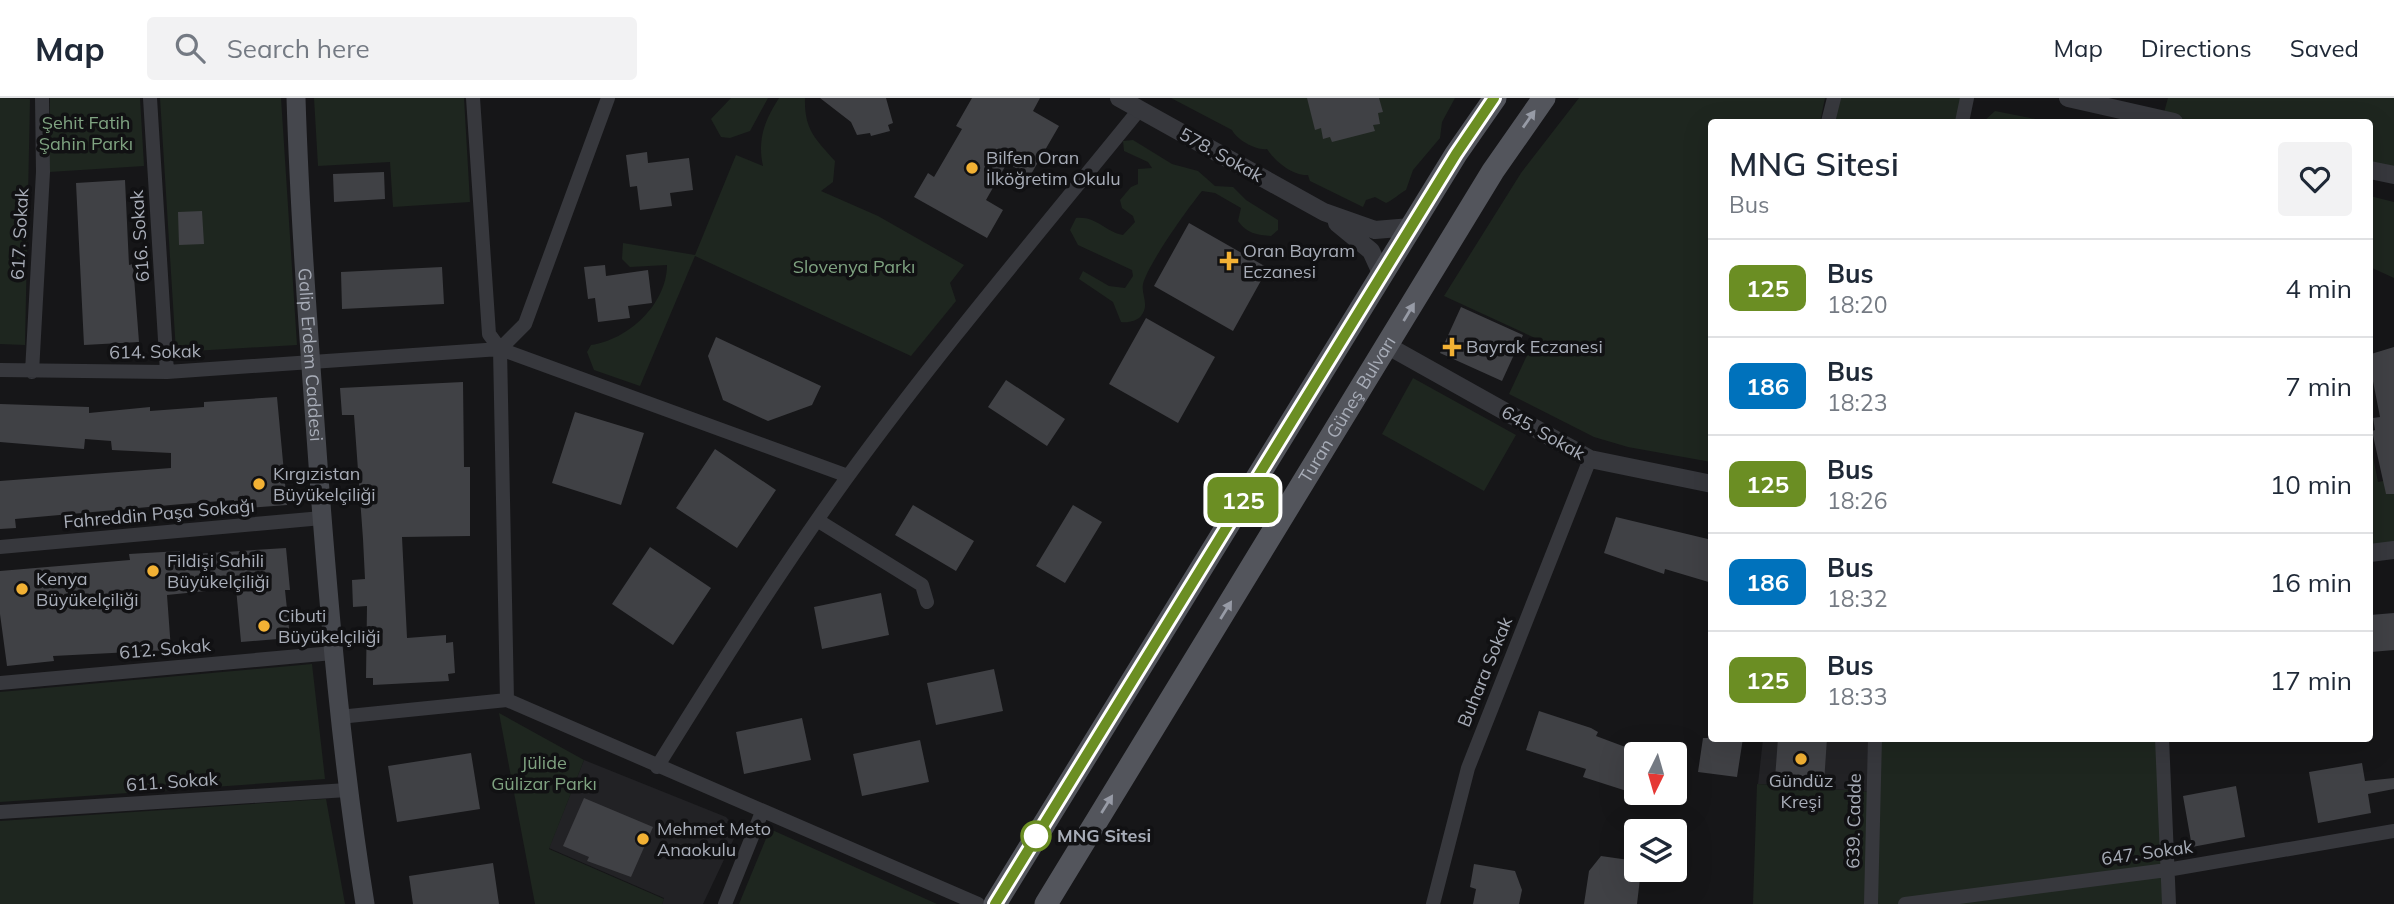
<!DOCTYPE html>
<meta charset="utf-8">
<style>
body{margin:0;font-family:Mulish,sans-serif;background:#f2f2f3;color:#1f2937;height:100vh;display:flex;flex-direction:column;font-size:26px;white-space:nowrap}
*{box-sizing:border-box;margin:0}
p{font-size:23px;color:#747a83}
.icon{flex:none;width:38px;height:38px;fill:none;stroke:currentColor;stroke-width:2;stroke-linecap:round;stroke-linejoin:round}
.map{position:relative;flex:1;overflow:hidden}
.sheet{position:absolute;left:1708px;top:21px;width:665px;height:623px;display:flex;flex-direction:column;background:#fff;border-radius:7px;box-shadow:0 7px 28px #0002}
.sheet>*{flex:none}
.badge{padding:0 14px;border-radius:10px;font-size:24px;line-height:46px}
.needle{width:46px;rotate:185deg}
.fabs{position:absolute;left:1624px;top:644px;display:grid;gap:14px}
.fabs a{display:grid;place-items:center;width:63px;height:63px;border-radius:7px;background:#fff;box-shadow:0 7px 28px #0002;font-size:35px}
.map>.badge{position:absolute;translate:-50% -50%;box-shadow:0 0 0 4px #fff}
.round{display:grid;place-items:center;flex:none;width:74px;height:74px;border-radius:7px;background:#f2f2f3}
.headline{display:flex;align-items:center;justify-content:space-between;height:119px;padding:0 21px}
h1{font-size:33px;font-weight:600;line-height:52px}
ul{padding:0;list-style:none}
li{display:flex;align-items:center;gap:21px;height:98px;padding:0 21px;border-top:2px solid #e0e1e3}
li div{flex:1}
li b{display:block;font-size:26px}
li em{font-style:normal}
li .badge{min-width:77px;font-weight:700;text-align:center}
header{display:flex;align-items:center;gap:42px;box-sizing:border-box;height:98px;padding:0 35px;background:#fff;border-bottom:2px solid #e0e1e3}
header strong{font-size:33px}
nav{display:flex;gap:38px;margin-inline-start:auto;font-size:24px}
.search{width:490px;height:63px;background:#f2f2f3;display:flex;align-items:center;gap:18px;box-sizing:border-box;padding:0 24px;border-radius:7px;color:#747a83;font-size:26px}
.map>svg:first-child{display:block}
.built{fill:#222225}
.green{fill:#1e261f}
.building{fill:#404145}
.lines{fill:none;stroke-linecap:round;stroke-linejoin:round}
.minor{stroke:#37383d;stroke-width:14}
.tertiary{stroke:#37383d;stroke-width:18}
.secondary{stroke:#45474d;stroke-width:19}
.primary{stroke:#53555c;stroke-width:23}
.oneway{fill:#979ba6}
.line-casing{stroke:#fff;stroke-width:16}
.line{stroke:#6b8e23;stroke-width:10}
.poi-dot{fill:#f2b134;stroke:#111113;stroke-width:2.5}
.stop-dot{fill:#fff;stroke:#6b8e23;stroke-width:3.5}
.labels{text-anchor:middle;stroke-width:7;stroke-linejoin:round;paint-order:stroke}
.park-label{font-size:18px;fill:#7fa381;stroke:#111113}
.street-label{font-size:18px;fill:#a8adb8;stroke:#111113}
.poi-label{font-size:18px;fill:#a8adb8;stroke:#111113;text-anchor:start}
.stop-label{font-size:18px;font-weight:bold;fill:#a8adb8;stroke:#111113;text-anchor:start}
</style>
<header>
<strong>Map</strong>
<div class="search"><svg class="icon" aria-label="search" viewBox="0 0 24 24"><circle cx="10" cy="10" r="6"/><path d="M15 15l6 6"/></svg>Search here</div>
<nav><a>Map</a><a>Directions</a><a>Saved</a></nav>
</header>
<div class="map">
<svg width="2394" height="806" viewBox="0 0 2394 806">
<rect width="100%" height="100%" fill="#161618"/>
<!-- built -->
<path class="built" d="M1763,641H1875L1874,694L1758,686Z
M584,662L726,719L738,732L703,806H662L664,800L549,750Z"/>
<!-- green -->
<path class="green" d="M0,0L30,1L25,247L0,246Z
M50,0H140L144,68L49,74Z
M160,0H281L297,247L176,254Z
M314,0H464L470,104L393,109L390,64L318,68Z
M731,0H768L750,33L730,40L721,39L711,21Z
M779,0H805C804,31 815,41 835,63L833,84L821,93L878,118L964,167L950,185L956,203L911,258L695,158L640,288L594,272L587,254L591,247C628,242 667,206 667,167L630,169L622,161L623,145L695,157L736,57L763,68C757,41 765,22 779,0Z
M1171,0H1455L1442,24L1440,40L1413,72L1406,92C1399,96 1393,102 1386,105L1375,99L1366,102L1363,109L1310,83L1308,77C1292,78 1274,62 1267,51C1257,53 1237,42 1232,32Z
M1579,0H1825L1820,24H1712L1711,364L1628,349L1594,339L1509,296L1535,240L1444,198L1521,75Z
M1834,0H1967L1962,24H1828Z
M2168,0H2394V77L2370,70V24H2174L2162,22Z
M1995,13L2051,24H1983Z
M1133,42L1172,66L1198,73L1215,88L1233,89L1246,102L1278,122V132L1271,138C1257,137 1246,135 1238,123L1241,110L1215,95L1202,93C1188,110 1148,166 1143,186C1141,197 1150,207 1141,218C1137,223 1128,225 1121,224L1113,204L1079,181L1083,173L1109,188L1125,190L1133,178L1132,172L1078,147L1070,132L1076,120C1097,118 1105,134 1123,137L1135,124L1133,118L1122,110L1120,102L1131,89L1138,86V71L1152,70L1148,64L1124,53L1123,43Z
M2370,98L2394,104V180L2370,169Z
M1413,280L1516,337L1484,393L1382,336Z
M2370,344L2378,384L2393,381L2394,386V452L2370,455Z
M312,566L325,681L0,704V594Z
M499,615L584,662L549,751L664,801L662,806H535Z
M1875,641H2162L2169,806H1753L1757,686L1873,694Z
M326,701L345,806H0V723Z
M770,731L937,806H739Z"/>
<!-- building -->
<path class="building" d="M820,0H886L893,25L888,27L890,33L871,38L870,35L857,37L851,24Z
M972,0H1040L1033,13L1059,28L1030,78L1007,65L986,102L1003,112L987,140L914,99L928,75L934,79L962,31L956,28Z
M1307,0H1379L1383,14L1378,15L1380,26L1373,27L1375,33L1332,44L1330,39L1323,41L1321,30L1315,32Z
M647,54L648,65L689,60L693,92L670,95L672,108L640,112L637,88L630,89L626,57Z
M384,74L385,101L334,104L333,76Z
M125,82L129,167L133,166L139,244L84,247L76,85Z
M202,113L204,146L179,147L178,114Z
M1189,125L1268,170L1233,233L1154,188Z
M605,167L606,178L648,172L652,205L628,208L630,220L598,224L595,200L588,201L584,169Z
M442,169L444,206L342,211L341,174Z
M1461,209L1523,237L1502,283L1440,255Z
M1146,220L1215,259L1178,325L1109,286Z
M716,239L821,288L812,307L768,323L723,302L708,258Z
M2394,249V396H2386L2372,333L2375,332L2373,320L2380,319L2370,268H2373L2371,256Z
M1006,282L1065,321L1047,348L988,309Z
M463,284L464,369H470V438L402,439L407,540L446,537V545L453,544L455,575L448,576L449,583L373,587V580H366L367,508L353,509L352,482L365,481L363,441L354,317H342L340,290Z
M277,299L287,407L235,411L234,402L182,406L15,421L16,430L0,431V383L171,370V355L112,352L111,343L85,341L84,351L0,344V306L89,309V315L150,309V313L204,309V304Z
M575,314L644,335L621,407L552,385Z
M715,351L776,392L737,450L676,410Z
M913,407L974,443L956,473L895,437Z
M1073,407L1102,424L1065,485L1036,468Z
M1616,419L1712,442V485L1665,471L1664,476L1604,455Z
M650,449L711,490L673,547L612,506Z
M286,450L290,492H285L290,540L241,544L236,490L167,497L171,552L53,558L54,563L7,568L0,516V473L130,462L129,456L180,453V457Z
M881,495L889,537L822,551L814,509Z
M2394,515V552L2371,554L2370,517Z
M994,571L1003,613L936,627L927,585Z
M1539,613L1591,630L1598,634L1596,638L1636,653V696L1583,679L1586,671L1526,652Z
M802,620L811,662L744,676L736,634Z
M1703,640H1743L1737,679L1698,674Z
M1778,640H1827L1824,685L1775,681Z
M920,642L929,684L862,698L853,656Z
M471,655L480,711L397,724L388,668Z
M2362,665L2365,683L2394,680V691L2368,696L2371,715L2318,725L2309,674Z
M2236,688L2245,739L2192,749L2183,698Z
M584,700L653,729L631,779L587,763L589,759L563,748Z
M1601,758L1636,763V772H1641L1637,806H1584L1589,773Z
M493,765L499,806H413L409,778Z
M1474,766L1515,773L1522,792L1519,806H1473L1476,791L1470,789Z"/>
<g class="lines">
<!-- minor -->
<path class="minor" d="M150,0L167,274
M473,0L489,236L500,251L507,602
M1828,24L1834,0
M1962,24L1967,0
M500,251L525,226L608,0
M0,272L167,274L500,251L848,378
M32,274L43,74L42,0
M817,422L922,487L927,504
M0,449L322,420
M0,585L333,555
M339,619L507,602L978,806
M2162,640L2169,806
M657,669C718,571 779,474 846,381C938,254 1040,134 1139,12
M0,714L347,692
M725,806L762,714
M1433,806L1468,670L1590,361
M1871,806L1875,640
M1905,806L2167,772L2394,733"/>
<!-- tertiary -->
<path class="tertiary" d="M1119,0L1324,114L1375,132L1411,129
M2068,0L2174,24
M2370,72L2394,77
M1337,125L1371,153L1382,177
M1388,248L1590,361L1712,386
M2370,455L2394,452"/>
<!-- secondary -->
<path class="secondary" id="s1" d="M296,0C300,127 310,254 319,380C330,523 342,664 365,806"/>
<!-- primary -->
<g class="primary">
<path d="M995,806L1456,56L1495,0"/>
<path id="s2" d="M1046,806L1493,73L1544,0"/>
</g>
</g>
<!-- one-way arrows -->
<defs><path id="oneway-solid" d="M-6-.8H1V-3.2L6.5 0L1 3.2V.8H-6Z" transform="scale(1.75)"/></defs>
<g class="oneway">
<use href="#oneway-solid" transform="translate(1529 21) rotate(-55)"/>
<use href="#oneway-solid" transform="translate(1409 214) rotate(-59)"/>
<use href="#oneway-solid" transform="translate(1226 512) rotate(-58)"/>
<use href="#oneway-solid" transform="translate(1107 706) rotate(-58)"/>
</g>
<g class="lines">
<!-- line casing -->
<g class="line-casing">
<path id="line" d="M995,806L1456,56L1494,0"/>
</g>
<!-- line -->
<use href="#line" class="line"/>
</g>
<!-- markers -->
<g class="poi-dot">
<circle cx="972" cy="70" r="7"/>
<path d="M1225.5 152.5h7v7h7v7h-7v7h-7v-7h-7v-7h7z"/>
<path d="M1448.5 238.5h7v7h7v7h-7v7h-7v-7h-7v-7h7z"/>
<circle cx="259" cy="386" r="7"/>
<circle cx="153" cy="473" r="7"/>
<circle cx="22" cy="491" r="7"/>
<circle cx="264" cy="528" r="7"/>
<circle cx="1801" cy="661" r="7"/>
<circle cx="643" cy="741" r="7"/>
</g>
<circle class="stop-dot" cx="1036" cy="738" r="14"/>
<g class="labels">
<!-- park labels -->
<g class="park-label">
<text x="86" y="31">Şehit Fatih<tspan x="86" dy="21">Şahin Parkı</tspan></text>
<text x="854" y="175">Slovenya Parkı</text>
<text x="544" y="671">Jülide<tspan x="544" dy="21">Gülizar Parkı</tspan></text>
</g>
<!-- street labels -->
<g class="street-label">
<text transform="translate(1221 57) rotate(29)" y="6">578. Sokak</text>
<text transform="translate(20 136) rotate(-87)" y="6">617. Sokak</text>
<text transform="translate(140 138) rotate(-94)" y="6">616. Sokak</text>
<text transform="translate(155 254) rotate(-1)" y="6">614. Sokak</text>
<text dy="6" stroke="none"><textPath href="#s1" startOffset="257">Galip Erdem Caddesi</textPath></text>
<text dy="6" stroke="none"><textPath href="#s2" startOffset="579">Turan Güneş Bulvarı</textPath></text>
<text transform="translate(1543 335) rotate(29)" y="6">645. Sokak</text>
<text transform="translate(159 416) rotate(-5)" y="6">Fahreddin Paşa Sokağı</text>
<text transform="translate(165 551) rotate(-5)" y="6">612. Sokak</text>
<text transform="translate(1485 574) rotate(-68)" y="6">Buhara Sokak</text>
<text transform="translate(172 684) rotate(-4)" y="6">611. Sokak</text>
<text transform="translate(1854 723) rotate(-89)" y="6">639. Cadde</text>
<text transform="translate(2147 755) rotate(-8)" y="6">647. Sokak</text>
</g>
<!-- poi labels -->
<g class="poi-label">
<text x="986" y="66">Bilfen Oran<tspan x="986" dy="21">İlköğretim Okulu</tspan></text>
<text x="1243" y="159">Oran Bayram<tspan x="1243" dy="21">Eczanesi</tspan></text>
<text x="1466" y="255">Bayrak Eczanesi</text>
<text x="273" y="382">Kırgızistan<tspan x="273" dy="21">Büyükelçiliği</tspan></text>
<text x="167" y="469">Fildişi Sahili<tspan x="167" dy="21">Büyükelçiliği</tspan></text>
<text x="36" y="487">Kenya<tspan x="36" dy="21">Büyükelçiliği</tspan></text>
<text x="278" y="524">Cibuti<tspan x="278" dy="21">Büyükelçiliği</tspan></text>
<text x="1801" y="689" text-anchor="middle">Gündüz<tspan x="1801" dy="21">Kreşi</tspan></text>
<text x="657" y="737">Mehmet Meto<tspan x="657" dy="21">Anaokulu</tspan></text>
</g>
<!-- stop labels -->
<g class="stop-label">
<text x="1057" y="744">MNG Sitesi</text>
</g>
</g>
</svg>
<div class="fabs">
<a><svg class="needle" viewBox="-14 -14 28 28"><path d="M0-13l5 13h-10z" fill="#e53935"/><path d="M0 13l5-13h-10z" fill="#747a83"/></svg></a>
<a><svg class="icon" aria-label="layers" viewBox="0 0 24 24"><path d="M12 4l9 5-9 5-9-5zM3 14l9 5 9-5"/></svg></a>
</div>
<b class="badge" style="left:1243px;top:402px;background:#6b8e23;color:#fff">125</b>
<section class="sheet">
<div class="headline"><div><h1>MNG Sitesi</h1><p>Bus</p></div><a class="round"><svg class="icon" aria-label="heart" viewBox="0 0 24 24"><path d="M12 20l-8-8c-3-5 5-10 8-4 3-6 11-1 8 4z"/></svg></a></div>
<ul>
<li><span class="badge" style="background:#6b8e23;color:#fff">125</span><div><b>Bus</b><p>18:20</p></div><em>4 min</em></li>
<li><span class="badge" style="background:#0072bc;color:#fff">186</span><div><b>Bus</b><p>18:23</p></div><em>7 min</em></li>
<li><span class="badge" style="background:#6b8e23;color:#fff">125</span><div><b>Bus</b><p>18:26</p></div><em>10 min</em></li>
<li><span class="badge" style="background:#0072bc;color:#fff">186</span><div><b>Bus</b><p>18:32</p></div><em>16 min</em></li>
<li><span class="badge" style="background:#6b8e23;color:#fff">125</span><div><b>Bus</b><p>18:33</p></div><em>17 min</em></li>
</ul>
</section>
</div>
